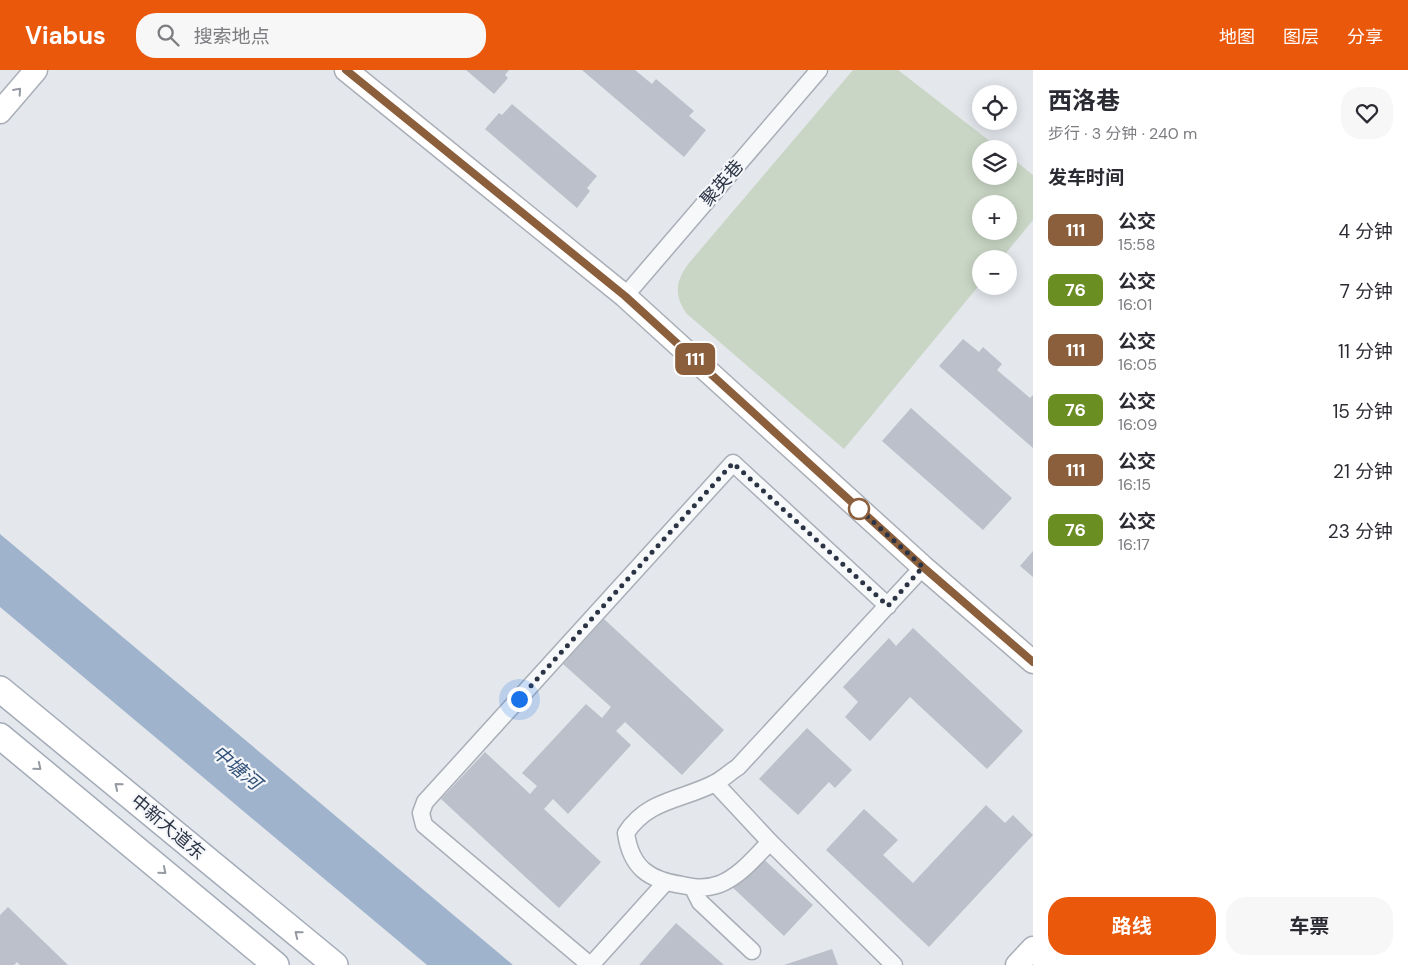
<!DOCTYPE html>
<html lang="zh">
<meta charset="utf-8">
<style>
body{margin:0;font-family:"DM Sans","Noto Sans SC",sans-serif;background:#f7f7f7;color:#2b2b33;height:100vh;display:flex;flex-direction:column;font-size:19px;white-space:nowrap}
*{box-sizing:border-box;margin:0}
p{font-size:16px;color:#7c7c81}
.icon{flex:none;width:28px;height:28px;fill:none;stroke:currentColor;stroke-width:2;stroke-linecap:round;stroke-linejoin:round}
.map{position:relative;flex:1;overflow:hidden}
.panel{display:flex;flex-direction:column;background:#fff;width:375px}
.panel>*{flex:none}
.badge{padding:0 10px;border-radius:8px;font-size:18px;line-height:32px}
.tools{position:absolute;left:972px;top:15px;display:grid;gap:10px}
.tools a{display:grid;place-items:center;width:45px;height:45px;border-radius:50%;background:#fff;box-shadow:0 2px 12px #0003;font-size:25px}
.you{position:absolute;width:25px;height:25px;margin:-12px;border:4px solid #fff;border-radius:50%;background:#1a73e8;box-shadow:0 0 0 8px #1a73e833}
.map>.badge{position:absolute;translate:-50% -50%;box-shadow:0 0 0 2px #fff}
h2{padding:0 15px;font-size:19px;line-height:45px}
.round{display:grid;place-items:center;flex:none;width:52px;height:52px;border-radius:20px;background:#f7f7f7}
.overview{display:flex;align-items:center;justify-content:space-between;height:85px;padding:0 15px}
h1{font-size:24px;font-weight:700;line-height:38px}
.action{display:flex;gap:10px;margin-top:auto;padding:10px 15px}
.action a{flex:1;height:58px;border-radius:20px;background:#ea580c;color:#fff;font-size:20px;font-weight:700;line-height:58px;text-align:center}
.action a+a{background:#f7f7f7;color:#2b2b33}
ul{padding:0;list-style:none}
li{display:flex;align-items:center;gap:15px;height:60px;padding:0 15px}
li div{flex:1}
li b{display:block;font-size:19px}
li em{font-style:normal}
li .badge{min-width:55px;font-weight:700;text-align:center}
header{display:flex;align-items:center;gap:30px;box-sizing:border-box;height:70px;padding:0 25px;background:#ea580c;color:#fff}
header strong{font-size:24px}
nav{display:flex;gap:28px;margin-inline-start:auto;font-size:18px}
.search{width:350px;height:45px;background:#f7f7f7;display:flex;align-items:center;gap:12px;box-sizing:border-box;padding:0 18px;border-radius:20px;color:#7c7c81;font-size:19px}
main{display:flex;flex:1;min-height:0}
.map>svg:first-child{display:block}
.green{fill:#c9d6c5;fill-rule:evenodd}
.water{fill:#9fb4cc}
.building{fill:#bbc0ca}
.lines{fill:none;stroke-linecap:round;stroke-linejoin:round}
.street-casing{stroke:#a9aeb7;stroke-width:19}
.secondary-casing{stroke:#a9aeb7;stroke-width:25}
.primary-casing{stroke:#a3abb8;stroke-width:28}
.street{stroke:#f7f8fa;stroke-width:16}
.secondary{stroke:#fff;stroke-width:22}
.primary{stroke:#fff;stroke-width:25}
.oneway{stroke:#959aa2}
.line-casing{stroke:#fff;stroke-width:11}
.line{stroke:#8b5e3c;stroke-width:8}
.walk{stroke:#2b3445;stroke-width:5;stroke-dasharray:0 9}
.stop-dot{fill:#fff;stroke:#8b5e3c;stroke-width:2.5}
.labels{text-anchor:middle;stroke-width:4.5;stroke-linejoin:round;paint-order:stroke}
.street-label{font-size:18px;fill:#2b3445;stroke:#f4f6f9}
.water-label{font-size:19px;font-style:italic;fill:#34527a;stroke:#f4f6f9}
</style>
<header>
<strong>Viabus</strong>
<div class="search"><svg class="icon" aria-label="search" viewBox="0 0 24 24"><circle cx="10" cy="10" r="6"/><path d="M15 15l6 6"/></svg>搜索地点</div>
<nav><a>地图</a><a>图层</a><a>分享</a></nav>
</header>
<main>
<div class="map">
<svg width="1033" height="895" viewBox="0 0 1033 895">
<rect width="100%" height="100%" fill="#e4e7ec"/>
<!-- green -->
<path class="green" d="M853,0H898L1000,79H981V106H1009V86L1033,105V150L1001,189H981V213L844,379L687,244C673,225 676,210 689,193ZM981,134H1009V161H981Z"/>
<!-- water -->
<path class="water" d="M0,464L513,895H427L0,537Z"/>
<!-- building -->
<path class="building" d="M466,0H509L505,5L508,8L494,24Z
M582,0H635L652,14L656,9L694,41L689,46L706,60L684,87Z
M512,34L597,106L587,118L590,121L577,138L485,59L499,43L502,45Z
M963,269L979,282L983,277L1002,294L997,300L1030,328L1033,325V378L939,296Z
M911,338L1012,428L983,460L882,371Z
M1033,481V507L1020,496Z
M604,549L724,660L682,705L625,652L616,661L631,675L568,744L553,729L544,739L601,792L559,838L441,729L485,682L530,724L537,716L522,703L586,634L602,648L611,637L563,594Z
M913,558L1023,661L987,699L910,627L870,671L845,647L858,632L843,617L889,568L896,576Z
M807,658L852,700L835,718L829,712L798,745L759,709Z
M986,735L1005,753L1013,745L1033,765L929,877L826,780L864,739L898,770L883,785L913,813Z
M758,784L813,835L784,866L730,815Z
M8,837L68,895H20L17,892L14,895H0V845Z
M676,853L724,895H639Z
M832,879L838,895H784Z"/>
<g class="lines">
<!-- street casing -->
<g class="street-casing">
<path id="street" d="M625,226L819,0
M715,713L770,772L894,895
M770,772C755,787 740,806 720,814C706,819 696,818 682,815C649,810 631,798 626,763C648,729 683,730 715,713C723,709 730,702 738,697L923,497
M693,818L700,832L752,881
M590,895L424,755L421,743L425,732L733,393L888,536
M591,895L665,813"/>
</g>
<!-- secondary casing -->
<g class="secondary-casing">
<path id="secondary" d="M346,0L625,226L923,497L1033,592
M0,42L36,0
M1017,895L1033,878"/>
</g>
<!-- primary casing -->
<g class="primary-casing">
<path id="primary" d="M0,619L335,895
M0,666L276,895"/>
</g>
<!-- street -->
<use href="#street" class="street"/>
<!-- secondary -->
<use href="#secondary" class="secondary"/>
<!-- primary -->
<use href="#primary" class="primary"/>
</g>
<!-- one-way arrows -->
<defs><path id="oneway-chevron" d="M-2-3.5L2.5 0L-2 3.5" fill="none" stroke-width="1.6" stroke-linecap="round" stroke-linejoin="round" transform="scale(1.25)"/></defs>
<g class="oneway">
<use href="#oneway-chevron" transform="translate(18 21) rotate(-49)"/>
<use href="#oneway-chevron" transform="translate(38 697) rotate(40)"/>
<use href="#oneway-chevron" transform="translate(118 716) rotate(-140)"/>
<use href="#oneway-chevron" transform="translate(163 801) rotate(40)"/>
<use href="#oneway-chevron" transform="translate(298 864) rotate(-141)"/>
</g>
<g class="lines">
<!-- line casing -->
<g class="line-casing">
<path id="line" d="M346,0L625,226L923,497L1033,592"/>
</g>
<!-- line -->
<use href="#line" class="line"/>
<!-- walk -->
<path class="walk" d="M519,629L733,393L888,536L923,497L859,439"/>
</g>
<!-- markers -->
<circle class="stop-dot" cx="859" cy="439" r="10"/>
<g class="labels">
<!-- street labels -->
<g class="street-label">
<text transform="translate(722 113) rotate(-49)" y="6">聚英巷</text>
<text transform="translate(168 757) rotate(40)" y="6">中新大道东</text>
</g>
<!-- water labels -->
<g class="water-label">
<text transform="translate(237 697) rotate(40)" y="7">中塘河</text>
</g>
</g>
</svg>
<div class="tools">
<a><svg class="icon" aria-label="locate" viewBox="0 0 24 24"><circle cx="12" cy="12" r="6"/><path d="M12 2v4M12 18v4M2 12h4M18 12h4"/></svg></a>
<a><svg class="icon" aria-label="layers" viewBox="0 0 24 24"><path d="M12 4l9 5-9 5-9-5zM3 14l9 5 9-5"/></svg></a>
<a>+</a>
<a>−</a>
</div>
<div class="you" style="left:519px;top:629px"></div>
<b class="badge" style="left:695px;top:289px;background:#8b5e3c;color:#fff">111</b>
</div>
<section class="panel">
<div class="overview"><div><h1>西洛巷</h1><p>步行 · 3 分钟 · 240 m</p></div><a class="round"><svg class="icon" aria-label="heart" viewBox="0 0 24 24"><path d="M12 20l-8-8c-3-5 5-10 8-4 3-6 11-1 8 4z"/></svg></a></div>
<h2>发车时间</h2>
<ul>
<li><span class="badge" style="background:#8b5e3c;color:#fff">111</span><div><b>公交</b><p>15:58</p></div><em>4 分钟</em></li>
<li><span class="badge" style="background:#6b8e23;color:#fff">76</span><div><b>公交</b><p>16:01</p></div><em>7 分钟</em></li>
<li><span class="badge" style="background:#8b5e3c;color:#fff">111</span><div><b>公交</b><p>16:05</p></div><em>11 分钟</em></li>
<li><span class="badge" style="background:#6b8e23;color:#fff">76</span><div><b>公交</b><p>16:09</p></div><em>15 分钟</em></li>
<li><span class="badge" style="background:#8b5e3c;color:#fff">111</span><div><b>公交</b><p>16:15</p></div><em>21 分钟</em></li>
<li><span class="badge" style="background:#6b8e23;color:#fff">76</span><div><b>公交</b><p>16:17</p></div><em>23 分钟</em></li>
</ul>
<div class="action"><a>路线</a><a>车票</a></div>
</section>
</main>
